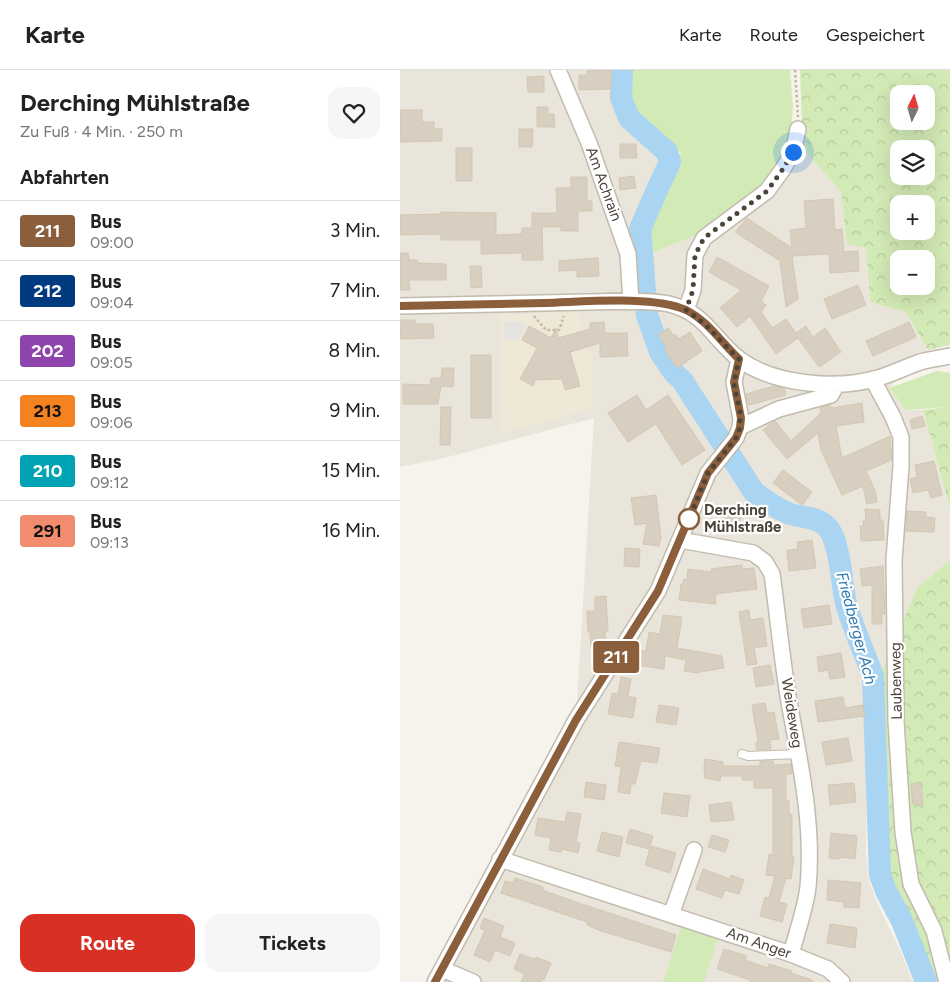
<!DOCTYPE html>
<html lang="de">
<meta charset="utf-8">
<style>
body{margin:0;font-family:Figtree,sans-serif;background:#f6f6f6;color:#222;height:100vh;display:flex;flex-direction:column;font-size:19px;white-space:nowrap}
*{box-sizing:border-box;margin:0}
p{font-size:16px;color:#767676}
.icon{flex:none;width:28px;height:28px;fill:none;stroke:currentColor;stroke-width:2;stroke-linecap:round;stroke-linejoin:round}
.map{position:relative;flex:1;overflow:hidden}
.side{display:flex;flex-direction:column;background:#fff;width:400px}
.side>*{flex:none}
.badge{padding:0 10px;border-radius:4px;font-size:18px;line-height:32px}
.needle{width:32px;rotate:5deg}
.buttons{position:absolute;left:490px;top:15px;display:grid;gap:10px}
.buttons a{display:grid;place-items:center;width:45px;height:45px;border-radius:10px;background:#fff;box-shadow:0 5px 20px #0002;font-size:25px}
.you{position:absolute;width:25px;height:25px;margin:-12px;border:4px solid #fff;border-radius:50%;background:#1a73e8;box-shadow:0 0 0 8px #1a73e833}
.map>.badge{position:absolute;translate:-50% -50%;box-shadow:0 0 0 2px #fff}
h2{padding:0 20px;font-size:19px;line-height:45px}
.round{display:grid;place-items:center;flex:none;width:52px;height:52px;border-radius:15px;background:#f6f6f6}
.summary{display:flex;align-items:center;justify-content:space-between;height:85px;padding:0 20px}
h1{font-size:24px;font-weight:700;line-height:38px}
.button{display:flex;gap:10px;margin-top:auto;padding:10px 20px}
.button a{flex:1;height:58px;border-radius:15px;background:#d93025;color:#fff;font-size:20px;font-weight:700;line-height:58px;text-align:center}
.button a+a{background:#f6f6f6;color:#222}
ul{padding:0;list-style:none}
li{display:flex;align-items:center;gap:15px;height:60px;padding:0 20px;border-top:1px solid #e0e0e0}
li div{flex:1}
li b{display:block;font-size:19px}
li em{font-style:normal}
li .badge{min-width:55px;font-weight:700;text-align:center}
header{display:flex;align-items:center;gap:30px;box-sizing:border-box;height:70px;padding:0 25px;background:#fff;border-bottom:1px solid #e0e0e0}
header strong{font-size:24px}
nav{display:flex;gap:28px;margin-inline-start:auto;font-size:18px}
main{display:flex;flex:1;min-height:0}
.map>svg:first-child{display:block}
.residential{fill:#eae5da}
.education{fill:#efe8d6}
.green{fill:#d2eab5}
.forest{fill:url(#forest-crowns);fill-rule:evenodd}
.parking{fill:#e5e3e0}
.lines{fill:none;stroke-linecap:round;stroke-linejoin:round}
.river{stroke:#a9d4f2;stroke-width:22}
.building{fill:#d8cfc1;stroke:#d3c7b4}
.lane-casing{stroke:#c2bbae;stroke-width:10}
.street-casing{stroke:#c2bbae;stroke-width:18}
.path{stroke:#c4b79f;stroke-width:2.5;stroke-dasharray:2.5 2.5;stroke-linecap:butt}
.lane{stroke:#fff;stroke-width:8}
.street{stroke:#fff;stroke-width:15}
.line-casing{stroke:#fff;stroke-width:11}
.line{stroke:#8b5e3c;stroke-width:8}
.walk{stroke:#4b4439;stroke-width:5;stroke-dasharray:0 9}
.stop-dot{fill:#fff;stroke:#8b5e3c;stroke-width:2.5}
.labels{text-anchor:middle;stroke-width:4.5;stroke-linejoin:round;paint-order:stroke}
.street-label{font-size:15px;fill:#4b4439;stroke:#fff}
.stop-label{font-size:15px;font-weight:bold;fill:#4b4439;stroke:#fff;text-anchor:start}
.water-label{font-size:16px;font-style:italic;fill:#2e7ab2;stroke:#fff}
</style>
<header>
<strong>Karte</strong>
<nav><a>Karte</a><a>Route</a><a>Gespeichert</a></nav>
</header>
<main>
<section class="side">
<div class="summary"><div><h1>Derching Mühlstraße</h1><p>Zu Fuß · 4 Min. · 250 m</p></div><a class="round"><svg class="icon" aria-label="heart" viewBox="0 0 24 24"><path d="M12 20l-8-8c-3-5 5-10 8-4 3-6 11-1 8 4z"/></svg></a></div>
<h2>Abfahrten</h2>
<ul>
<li><span class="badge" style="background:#8b5e3c;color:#fff">211</span><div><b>Bus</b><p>09:00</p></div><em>3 Min.</em></li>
<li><span class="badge" style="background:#003b80;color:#fff">212</span><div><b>Bus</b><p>09:04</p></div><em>7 Min.</em></li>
<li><span class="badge" style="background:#8e44ad;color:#fff">202</span><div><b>Bus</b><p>09:05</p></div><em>8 Min.</em></li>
<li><span class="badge" style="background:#f58220;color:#111">213</span><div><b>Bus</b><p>09:06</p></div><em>9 Min.</em></li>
<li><span class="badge" style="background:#00a3b4;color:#fff">210</span><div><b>Bus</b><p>09:12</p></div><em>15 Min.</em></li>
<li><span class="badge" style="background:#f18d6e;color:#111">291</span><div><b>Bus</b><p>09:13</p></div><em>16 Min.</em></li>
</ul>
<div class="button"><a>Route</a><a>Tickets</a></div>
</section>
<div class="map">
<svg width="550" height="912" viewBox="0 0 550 912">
<defs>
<pattern id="forest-crowns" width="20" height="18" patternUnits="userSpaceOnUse" patternTransform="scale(1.25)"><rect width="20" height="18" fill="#d2eab5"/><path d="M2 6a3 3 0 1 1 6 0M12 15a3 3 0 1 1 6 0" fill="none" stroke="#b6ca9c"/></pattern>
</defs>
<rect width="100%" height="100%" fill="#f6f3ec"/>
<!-- residential -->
<path class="residential" d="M0,0H214V30L225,53L260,85L261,98L249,122L236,156V189L302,163L361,132L403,79L441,122L447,173L466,178L470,232L506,242L528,280L489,318L506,340H523L550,438V490L517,518L474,619L467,657L466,782L469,810L477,833L500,880L513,912H35L176,650L194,348L44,388L0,397Z"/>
<!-- education -->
<path class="education" d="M178,242L192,288L193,338L99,364L100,245Z"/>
<!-- green -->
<path class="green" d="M224,0H390L393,36L390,79L361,117L302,163L236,189V157L249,122L261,98L260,85L282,84L232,44L224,21Z
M537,301L550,303V337L506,340L489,318Z
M281,857L318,869L304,912H263Z"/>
<!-- forest -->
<path class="forest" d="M400,0H550V275L528,280L506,242L470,232L466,178L447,174L441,122L403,79ZM499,24H526V51H499ZM499,79H526V106H499ZM499,134H526V161H499ZM499,189H526V216H499Z
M550,337V438L523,340Z
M550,490V912H531L486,802L474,619L517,518Z"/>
<!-- parking -->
<path class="parking" d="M121,251L126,254L118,270H104L105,252Z"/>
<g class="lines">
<!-- river -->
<path class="river" d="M222,0L221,28L229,48L267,82L270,92L257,120L240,159L247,245L260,282L275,304L282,310L354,422C365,430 377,439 390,444C401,447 418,447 426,456C433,462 435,472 437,480C442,498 442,516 446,533C453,559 464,581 473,606L480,805L486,821L502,851L526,912"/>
</g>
<!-- building -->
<path class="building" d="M202,0H212L211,19L179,20V5H187V1Z
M144,6V22H128L127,7Z
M137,37H148V44H154L155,57H137Z
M0,40H22V52H34V59H42V71L0,72Z
M119,59H133L132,77H119Z
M220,74H236L237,88H220Z
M56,78H72V111H56Z
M234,106L236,118L220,120L219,108Z
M171,107H187V131H192V141H178V161H161V157H142L143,190H122V183L81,184V170H41V164L0,165V145L41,144V142L96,143V165L122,164V158H132V143H157L156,118H171Z
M433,129L435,160L442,159L444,182L458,181L459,201L430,203L429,184L392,186L398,229L386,237L380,191L335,162L347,148L392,178L390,160L406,158L404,131Z
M0,183H8L9,190H17L18,193L46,194V210H9L10,220H0Z
M317,187L369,216L361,231L366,235L361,242L372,258L386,249L396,263L406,256L413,267L425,258L441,282L419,297L398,268L376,284L350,246L337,257L320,238L341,220L309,202Z
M198,188L199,206L177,207V200L159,201V191Z
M70,196H81L82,217L71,218Z
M458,215L466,235L432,249L424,229Z
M0,250H15V254H33L34,268L0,269Z
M204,252L205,263H227L228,286L200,287V273L170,282L180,316L165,320L162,309L135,310L133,316L120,309L137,278L122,270L129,256L151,268L156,258L158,268L190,259V253Z
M509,252L516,267L473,286L466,271Z
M268,258L273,265L275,264L279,269L290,262L302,281L277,298L264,280L267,278L258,265Z
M71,285H91V348H71Z
M42,298H54L53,317L41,316L38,334H3V314L30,315L31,308H41Z
M374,316L384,318L386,325L349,335L346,324Z
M237,325L246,340L268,325L305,380L282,395L256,354L228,372L208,343Z
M462,333L464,352L436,356L442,388L490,366L492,390L466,401L475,421L477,432L467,434L463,416L442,425L421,380L418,363L387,389L363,360L375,351L391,371L421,343L420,338L430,335L431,338Z
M41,337H51L50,375H40Z
M522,346L525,356L512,359L510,350Z
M534,391L542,425L531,428L528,420L513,423L510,409L517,407L515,395Z
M383,400L412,422L402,435L373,413Z
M256,425L261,468L259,476L243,474L247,453L235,455L231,428Z
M339,436L341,450L324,453L322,438Z
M465,439L480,440V450H483L484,470L461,471L460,456H464L463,451H466Z
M507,441L526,442V447L535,448L534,462L506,461Z
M412,470L416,498L389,501L387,480L398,479L397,472Z
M225,478L240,479L239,497L224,496Z
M342,495V499L354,498L357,519L315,524L316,534L279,530L281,514H283L284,509L287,510L288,499L311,502V499Z
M483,496L485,544H482V554H472V515L462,516L460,499Z
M206,526L208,561H205L206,577L191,578L190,562H188L187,541H195V527Z
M429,535L432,554L404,558L401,539Z
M349,540L350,550L363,548L367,576L354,578L357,594L347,595L339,542Z
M263,545L282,547L277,578L322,586L324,598L299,602V603L284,601L286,590L265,586L264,599L235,595L236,580L246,581L249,562L260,564Z
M441,583L445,607L430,609L428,600L419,602L417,587Z
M370,595L374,614L356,617L353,598Z
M221,607L231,609L228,626L236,628L233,648L208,644L212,623L218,624Z
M443,627L445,638L463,635L465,646L418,652L415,631Z
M365,633L367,643L374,642L379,669L370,670L371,679L357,680L356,673L358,672L352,635Z
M259,635L279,638L276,655L256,652Z
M448,668L452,691L426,695L422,672Z
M219,672L260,678L257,693L241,691L235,714H231L230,724L218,722L221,697L215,696Z
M305,689L323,692V696H360V691H373L374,695L391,694L392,704H386V731H389V744H392V787H394L391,809L386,808L379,832L387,834L382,852L360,846L365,827L369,828L375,806L366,805L369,784L373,785V718H354V710H342V706H321L320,711L305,708L304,698Z
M186,712L206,715L204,730L184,727Z
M454,713L456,732L430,735L428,715Z
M521,713L523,735H513L511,714Z
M264,723L290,726L287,747L261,743Z
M331,732L334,750L311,752L309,735Z
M167,742L181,744L176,772L180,773L178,783L162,779L161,782L149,780L151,768L135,765L138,748L165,752Z
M230,759L253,766L249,779L226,773Z
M202,762L223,767L219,787L197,781Z
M431,763L457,766L455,789L440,787V789L429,788Z
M312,765L329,770L325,782L308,777Z
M251,776L276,783L270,803L245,795Z
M303,799L330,809L331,805L344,810L339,824L325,820L322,828L296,819Z
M115,808L143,817L142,820L179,833L276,865L271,882L201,861L187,855V852L101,823L105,811L113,813Z
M428,810L461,813L459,838L444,837V832L427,830Z
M84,848L104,856L100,867L115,873L110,886L95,880L90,892L74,885L85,860L80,858Z
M430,854L457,858L455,878L427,873Z
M324,879L347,886L345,890L368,898L369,894L392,901L391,903L412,910V912H350V910L317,899Z
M120,884L131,888L135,889L136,887L151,893L144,910L142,909L141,912H121L125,904L114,899Z"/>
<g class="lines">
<!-- lane casing -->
<g class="lane-casing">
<path id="lane" d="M342,684L348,686L399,684"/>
</g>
<!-- street casing -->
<g class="street-casing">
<path id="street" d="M158,0L189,73L228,184L231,232
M0,236C62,235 124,233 186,232C210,232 245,229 269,234C306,243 313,269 339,289C374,315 437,320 478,308C492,304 506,297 520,292C530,289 540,288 550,286
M286,240L293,220L295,185L304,168L367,121L383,99L393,82L398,59
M473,310L493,347L501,367V396L494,490L496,651L503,762L511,814L534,861L547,912
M340,357L379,339L431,325L437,314
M280,470L353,483L365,492L372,504C378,547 382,590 389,632C400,693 414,755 408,817C405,840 397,862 391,884
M100,789L391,884L428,899L442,912
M271,845L294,780
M42,899L73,912
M35,912L176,650L258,521L308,403L336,368L340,357L341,349L334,312L339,289"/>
</g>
<!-- path -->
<path class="path" d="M395,0L398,47
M134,246L146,260H159L164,246"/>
<!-- lane -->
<use href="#lane" class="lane"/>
<!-- street -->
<use href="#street" class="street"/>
</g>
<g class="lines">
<!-- line casing -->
<g class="line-casing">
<path id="line" d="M0,236C48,235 97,234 145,233C183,232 252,225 286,240C308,251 321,272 339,289L334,312L341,348L340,358L336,368L308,403L258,521L176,650L35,912"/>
</g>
<!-- line -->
<use href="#line" class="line"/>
<!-- walk -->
<path class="walk" d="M289,449L288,451L308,403L336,368L340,358V340L335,321L334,312L339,289C320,271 309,255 286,240L293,220L295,185L304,168L367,121L383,99L393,82"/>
</g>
<!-- markers -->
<circle class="stop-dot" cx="289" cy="449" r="10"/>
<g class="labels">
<!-- street labels -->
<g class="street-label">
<text transform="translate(204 114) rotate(70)" y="5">Am Achrain</text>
<text transform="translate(496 611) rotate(-91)" y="5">Laubenweg</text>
<text transform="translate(392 643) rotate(81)" y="5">Weideweg</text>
<text transform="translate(359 873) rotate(19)" y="5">Am Anger</text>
</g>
<!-- stop labels -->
<g class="stop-label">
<text x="304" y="445">Derching<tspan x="304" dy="17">Mühlstraße</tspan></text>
</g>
<!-- water labels -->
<g class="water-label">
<text transform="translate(457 558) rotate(75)" y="6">Friedberger Ach</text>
</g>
</g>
</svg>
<div class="buttons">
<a><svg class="needle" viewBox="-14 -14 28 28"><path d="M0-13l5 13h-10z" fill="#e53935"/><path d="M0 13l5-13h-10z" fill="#767676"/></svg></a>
<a><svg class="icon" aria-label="layers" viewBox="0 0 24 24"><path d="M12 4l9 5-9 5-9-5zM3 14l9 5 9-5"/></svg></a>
<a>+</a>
<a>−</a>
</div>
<div class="you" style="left:393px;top:82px"></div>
<b class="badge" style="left:216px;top:587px;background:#8b5e3c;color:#fff">211</b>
</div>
</main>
